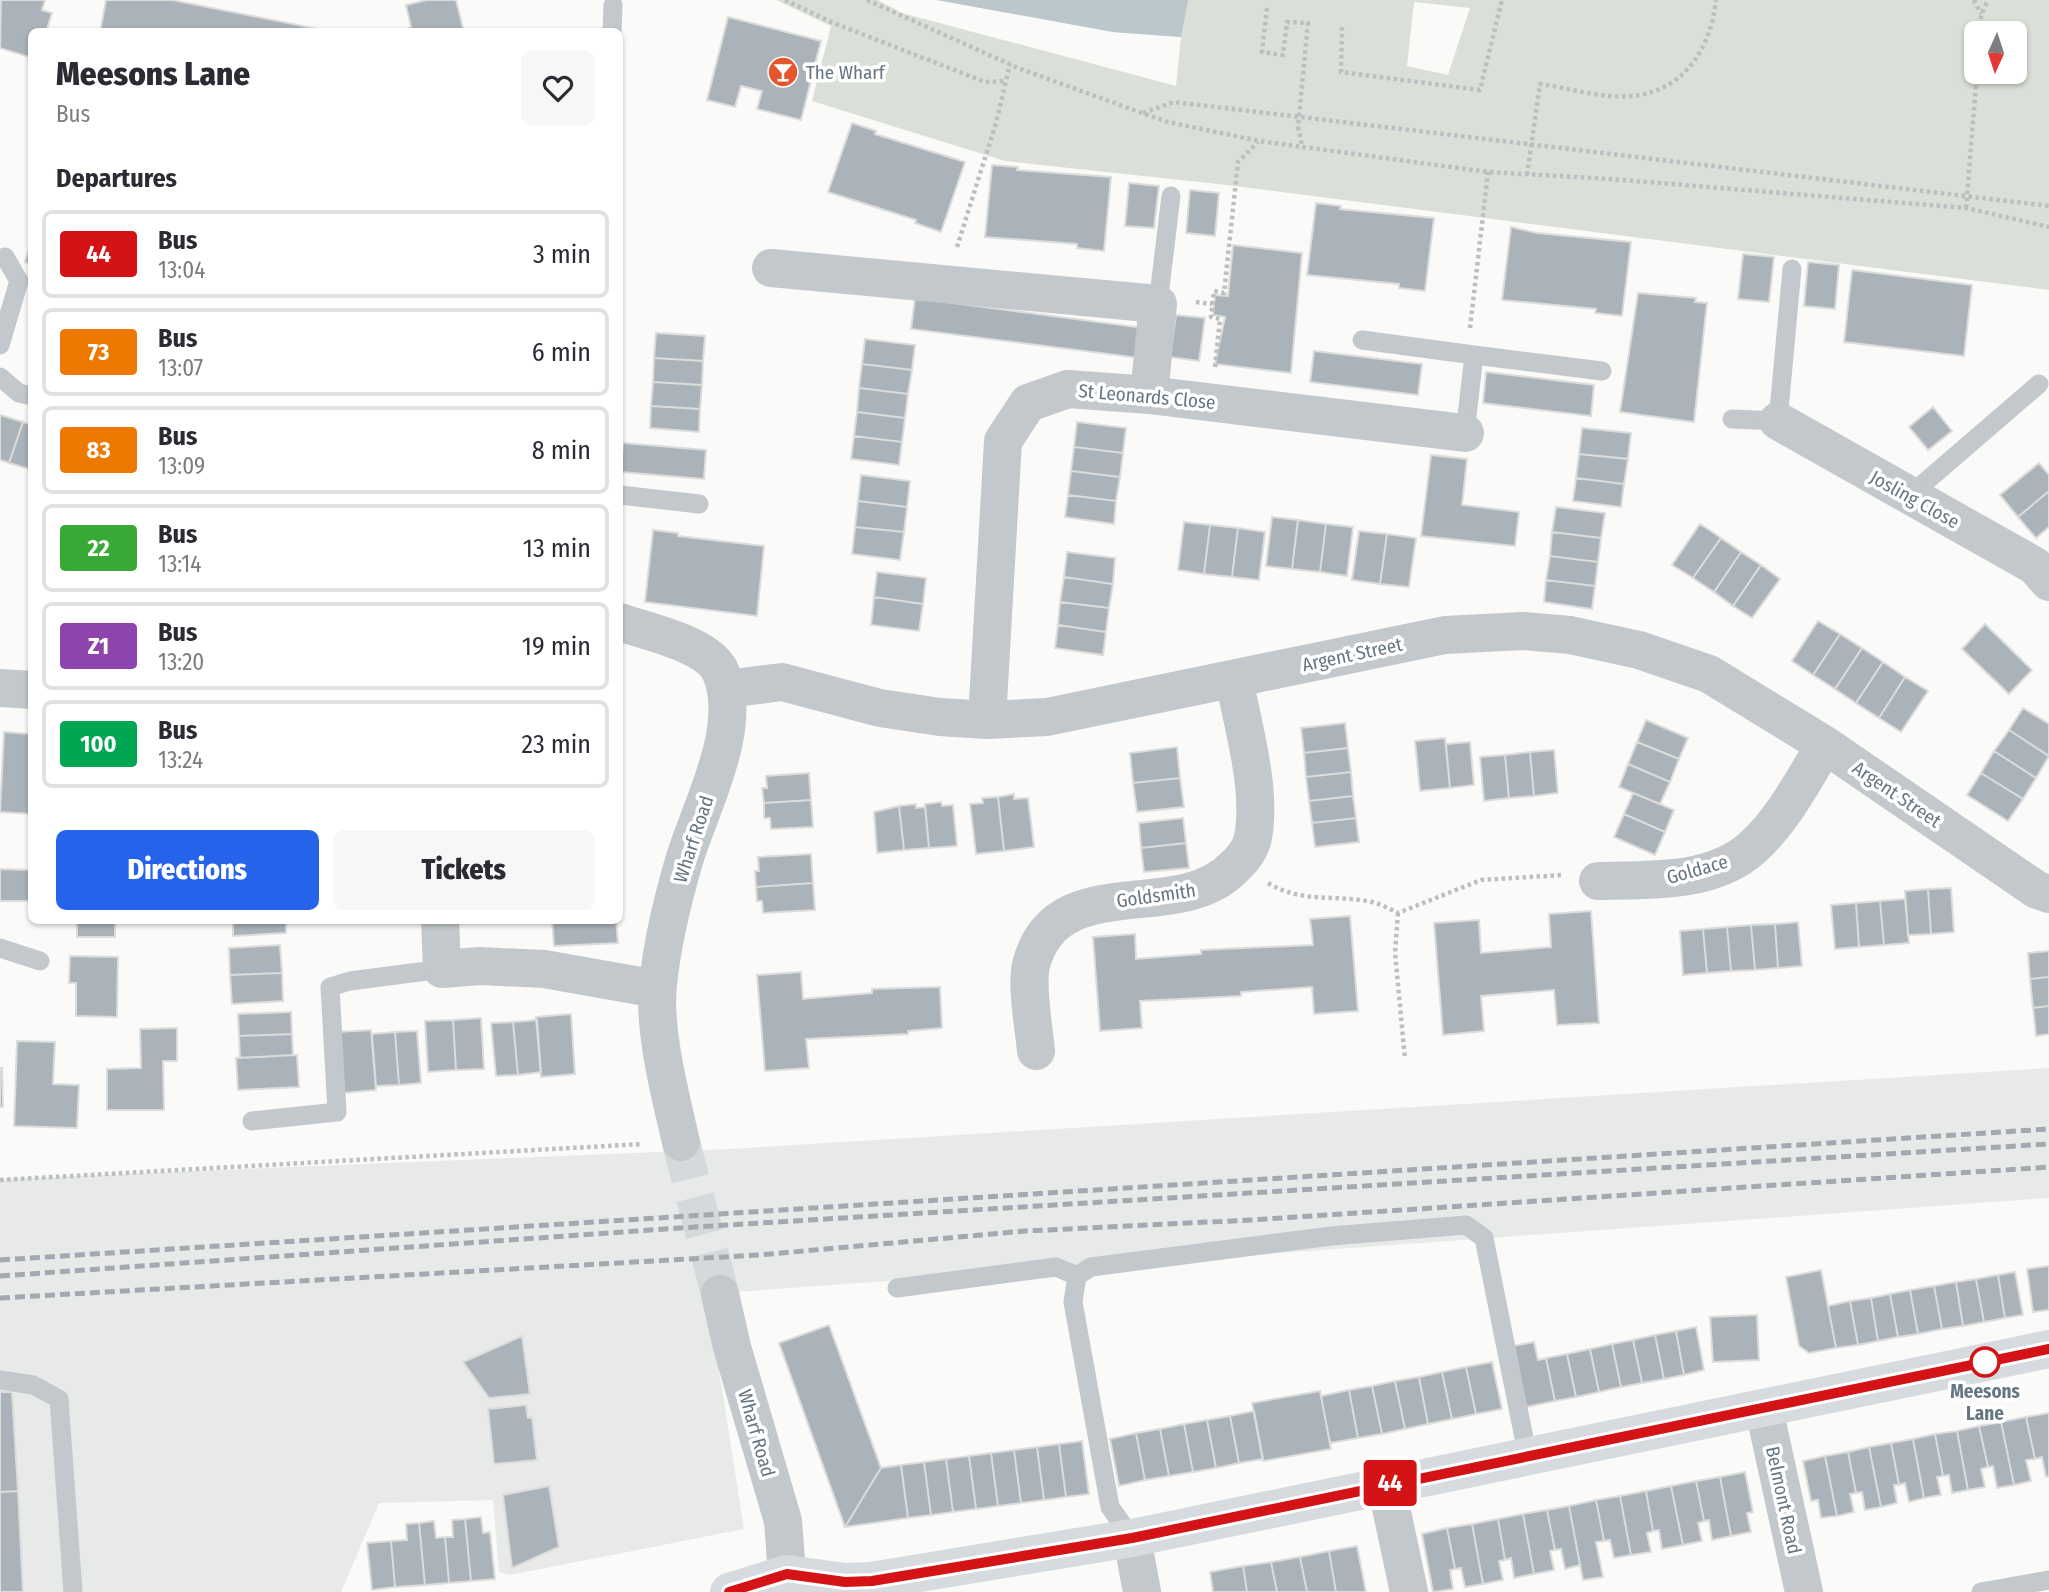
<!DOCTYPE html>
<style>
body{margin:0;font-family:"Fira Sans Condensed",sans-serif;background:#f7f7f7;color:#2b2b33;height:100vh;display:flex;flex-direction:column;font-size:26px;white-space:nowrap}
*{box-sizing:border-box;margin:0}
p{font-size:23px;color:#7c7c81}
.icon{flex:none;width:38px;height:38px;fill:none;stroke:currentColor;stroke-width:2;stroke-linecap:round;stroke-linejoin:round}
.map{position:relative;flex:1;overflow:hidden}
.drawer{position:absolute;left:28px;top:28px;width:595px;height:896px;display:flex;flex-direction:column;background:#fff;border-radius:10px;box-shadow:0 2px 5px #0004}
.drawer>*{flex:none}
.badge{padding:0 14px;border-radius:5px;font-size:24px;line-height:46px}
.needle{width:46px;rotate:183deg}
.controls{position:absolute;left:1964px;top:21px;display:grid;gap:14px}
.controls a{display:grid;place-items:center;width:63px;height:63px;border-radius:10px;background:#fff;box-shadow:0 2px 5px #0004;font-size:35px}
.map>.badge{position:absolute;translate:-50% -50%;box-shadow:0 0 0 4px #fff}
h2{padding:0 28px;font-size:26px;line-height:63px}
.round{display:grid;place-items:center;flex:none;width:74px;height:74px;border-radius:10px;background:#f7f7f7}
.head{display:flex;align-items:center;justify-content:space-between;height:119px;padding:0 28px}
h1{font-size:33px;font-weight:800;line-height:52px}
.button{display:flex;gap:14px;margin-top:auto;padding:14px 28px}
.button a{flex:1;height:80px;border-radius:10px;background:#2563eb;color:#fff;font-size:28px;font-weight:800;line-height:80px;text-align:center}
.button a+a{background:#f7f7f7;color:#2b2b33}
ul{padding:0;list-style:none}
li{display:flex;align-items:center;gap:21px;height:88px;margin:0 14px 10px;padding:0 14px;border:4px solid #e1e1e2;border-radius:10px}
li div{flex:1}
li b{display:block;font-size:26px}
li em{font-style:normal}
li .badge{min-width:77px;font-weight:700;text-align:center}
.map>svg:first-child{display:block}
.built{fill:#e8e9e9}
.green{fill:#dadfd7;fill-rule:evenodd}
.water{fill:#bbc7cb}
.building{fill:#aab3b9;stroke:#dcdcda;stroke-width:2}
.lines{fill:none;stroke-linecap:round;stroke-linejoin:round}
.street-tunnel{stroke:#d5d9db;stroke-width:38;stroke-dasharray:38 19;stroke-linecap:butt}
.path{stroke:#bbbfc2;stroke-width:4.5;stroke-dasharray:3.5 3.5;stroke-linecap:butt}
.lane{stroke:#c3c8cc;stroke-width:19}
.street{stroke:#c3c8cc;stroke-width:38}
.secondary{stroke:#d6dbdf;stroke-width:38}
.rail{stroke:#a2aab0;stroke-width:5;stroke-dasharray:10 5;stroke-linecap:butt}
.line-casing{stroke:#fff;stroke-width:16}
.line{stroke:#d41317;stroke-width:10}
.stop-dot{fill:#fff;stroke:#d41317;stroke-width:3.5}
.labels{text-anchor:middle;stroke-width:7;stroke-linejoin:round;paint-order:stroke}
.poi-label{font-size:19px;fill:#657683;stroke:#fff;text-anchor:start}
.street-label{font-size:19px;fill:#657683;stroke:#fff}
.stop-label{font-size:19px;font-weight:bold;fill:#657683;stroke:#fff}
</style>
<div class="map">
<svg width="2049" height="1592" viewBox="0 0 2049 1592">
<rect width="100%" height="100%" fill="#fafaf8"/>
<!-- built -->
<path class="built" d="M2049,1068V1198L707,1294L744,1529L510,1575L499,1572L493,1500L379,1503L341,1592H0V1179L731,1149Z"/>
<!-- green -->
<path class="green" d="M776,0H878L902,13L1176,86L1181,37L1113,32L937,0H2049V290L1227,185L1005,161L812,101L831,26ZM1414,2L1470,8L1448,75L1407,66ZM1976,33H2014V72H1976Z"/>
<!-- water -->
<path class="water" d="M937,0H1188L1181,37L1113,32Z"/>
<!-- building -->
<path class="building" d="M1,0H45L42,10L52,13L46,32H32V58L0,48Z
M106,0H172L333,32H100Z
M427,0H456L464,32H401L411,27L406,5Z
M728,17L821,41L801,120L757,109L762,91L741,86L735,107L707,100Z
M852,123L876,131L875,134L965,162L941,232L915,223L916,220L828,192Z
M992,165L1018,167L1017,170L1111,177L1104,251L1077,248V244L985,237Z
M1129,183L1159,186L1154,228L1125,226Z
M1190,190L1219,193L1215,236L1186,233Z
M1316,203L1341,206L1340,209L1434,218L1425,291L1399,288V284L1307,275Z
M1511,227L1537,233L1631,242L1622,316L1595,313L1596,309L1502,300Z
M32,240V264L25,262Z
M1233,245L1302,253L1291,373L1215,364L1225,317L1213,315L1215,295L1228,296Z
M1743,254L1774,257L1769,302L1738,299Z
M1808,262L1839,265L1835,309L1804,306Z
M1852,270L1972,285L1964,356L1844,342Z
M1638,293L1696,298L1695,302L1707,303L1694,422L1620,412Z
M915,298L1144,328L1140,358L911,329Z
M1176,315L1205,318L1199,361L1170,357Z
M656,333L705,336L703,361L654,358Z
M865,339L915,345L912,370L862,364Z
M1314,351L1422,364L1418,395L1310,382Z
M654,358L703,361L702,385L653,382Z
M862,364L912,370L908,394L859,388Z
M1486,372L1594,385L1591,416L1483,403Z
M653,382L702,385L700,409L651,406Z
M859,388L908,394L905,418L857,412Z
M651,406L700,409L699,432L650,428Z
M1933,407L1952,431L1928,450L1909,427Z
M857,412L905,418L902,442L854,436Z
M0,415L23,422L9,463L0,460Z
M23,422L32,425V470L9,463Z
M1077,422L1126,428L1123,453L1074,447Z
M1582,428L1631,433L1628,459L1579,454Z
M854,436L902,442L899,465L851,459Z
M623,443L706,450L704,479L621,472Z
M1074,447L1123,453L1120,477L1071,471Z
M1579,454L1628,459L1624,484L1576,478Z
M1431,455L1467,459L1462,505L1519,512L1515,546L1421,536Z
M2039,463L2049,475V491L2018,517L2000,495Z
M1071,471L1120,477L1116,501L1068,495Z
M861,475L910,481L907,507L858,501Z
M1576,478L1624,484L1621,507L1573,501Z
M2049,491V527L2036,538L2018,517Z
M1068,495L1116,501L1114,524L1065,517Z
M858,501L907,507L904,532L855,527Z
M1556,507L1605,513L1601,538L1552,532Z
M1272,517L1298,520L1292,569L1266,566Z
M1298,520L1326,524L1320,572L1292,569Z
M1184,522L1210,525L1204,574L1178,570Z
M1326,524L1353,527L1347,576L1320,572Z
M1700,524L1721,538L1693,578L1672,565Z
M1210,525L1238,528L1232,577L1204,574Z
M855,527L904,532L900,560L852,554Z
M1238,528L1265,532L1259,580L1232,577Z
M653,530L678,533V536L764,546L757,616L645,602Z
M1359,531L1387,534L1380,584L1352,580Z
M1552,532L1601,538L1598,562L1550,556Z
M1387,534L1416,538L1409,587L1380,584Z
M1721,538L1741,552L1714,592L1693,578Z
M1067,552L1115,558L1113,584L1064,577Z
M1741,552L1761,565L1733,606L1714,592Z
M1550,556L1598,562L1595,586L1546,580Z
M1761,565L1780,579L1752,618L1733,606Z
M877,572L926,578L923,604L874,597Z
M1064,577L1113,584L1109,608L1060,602Z
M1546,580L1595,586L1592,609L1544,602Z
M874,597L923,604L919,631L871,625Z
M1060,602L1109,608L1106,632L1058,625Z
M1818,621L1840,634L1813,675L1792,661Z
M1985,624L2032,670L2009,694L1962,649Z
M1058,625L1106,632L1103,655L1055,648Z
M1840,634L1862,648L1835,689L1813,675Z
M1862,648L1883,662L1856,703L1835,689Z
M1883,662L1905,677L1879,718L1856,703Z
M1905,677L1928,691L1901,732L1879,718Z
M2023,708L2049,724V756L2009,730Z
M1646,720L1688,738L1679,759L1637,742Z
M1345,723L1348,748L1304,753L1301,728Z
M2009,730L2049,756L2036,778L1994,751Z
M4,732L32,734V814L0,812Z
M1445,738L1450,788L1420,791L1415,741Z
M1470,742L1474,785L1450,788L1446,744Z
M1637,742L1679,759L1670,782L1628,764Z
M1177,747L1180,778L1133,783L1130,753Z
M1348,748L1351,772L1306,777L1304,753Z
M1554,750L1558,793L1534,796L1530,752Z
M1994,751L2036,778L2023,799L1981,773Z
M1530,752L1534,796L1509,798L1505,755Z
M1505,755L1509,798L1484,801L1480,757Z
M1628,764L1670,782L1660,804L1619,787Z
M1351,772L1353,796L1309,801L1306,777Z
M809,773L811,800L764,803L762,788H767L766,776Z
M1981,773L2023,799L2008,821L1967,795Z
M1180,778L1184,807L1137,812L1133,783Z
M1633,793L1674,810L1665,832L1624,814Z
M1014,794V799L1028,798L1034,847L1004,851L998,797Z
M1353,796L1356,818L1312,823L1309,801Z
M998,797L1004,851L976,854L970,804L983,803L982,798Z
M811,800L813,827L771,829L770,818H764V803Z
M941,802L942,806L953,805L957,846L929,848L925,804Z
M916,804V808L925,807L929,848L904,850L899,806Z
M899,806L904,850L877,853L874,812Z
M1624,814L1665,832L1655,855L1614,837Z
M1183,818L1186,843L1141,848L1139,823Z
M1356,818L1359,842L1315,847L1312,823Z
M1186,843L1189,868L1144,872L1141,848Z
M811,854L813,883L756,887L755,871H759L758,857Z
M0,869L31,870V901H0Z
M813,883L815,910L763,913L762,901H757L756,887Z
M1951,888L1954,932L1931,934L1928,889Z
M1928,889L1931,934L1908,935L1905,891Z
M1905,899L1909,943L1884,945L1880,901Z
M1880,901L1884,945L1859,947L1856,903Z
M1856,903L1859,947L1835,949L1831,905Z
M1591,911L1599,1023L1557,1025L1554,990L1481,996L1484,1031L1443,1035L1434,923L1479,920L1481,953L1551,947L1549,914Z
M1350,916L1358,1011L1314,1014L1312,987L1241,992V996L1140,1001L1142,1028L1100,1031L1093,937L1135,934L1136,959L1201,954V950L1313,945L1310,919Z
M77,920H115V937H77Z
M233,920H286V933L233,936Z
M552,920H616L618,943L554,946Z
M1798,922L1802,966L1778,968L1775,924Z
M1775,924L1778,968L1755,970L1751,925Z
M1751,925L1755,970L1731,971L1727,927Z
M1727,927L1731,971L1707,973L1703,929Z
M1703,929L1707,973L1683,975L1680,931Z
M280,945L282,973L230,975L229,948Z
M2049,951V977L2030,979L2028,953Z
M70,956L118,957L117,1017L76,1016V983H69Z
M801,972L803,999L872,993V989L940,987L942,1028L908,1031V1034L806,1039L809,1068L765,1071L757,975Z
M282,973L283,1001L232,1004L230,975Z
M2049,977V1006L2033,1008L2030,979Z
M2049,1006V1034L2036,1036L2033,1008Z
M291,1012L292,1034L239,1036L238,1014Z
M571,1014L575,1074L541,1077L536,1017Z
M481,1018L484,1069L456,1070L453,1020Z
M453,1020L456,1070L428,1072L425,1021Z
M537,1020L541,1072L518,1075L513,1022Z
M513,1022L518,1075L496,1076L491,1023Z
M177,1028V1061H163L164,1110H107V1069L141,1068L140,1029Z
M371,1030L376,1090L342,1093L337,1032Z
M417,1031L421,1083L399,1085L395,1032Z
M395,1032L399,1085L376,1086L372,1034Z
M292,1034L293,1055L240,1058L239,1036Z
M17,1041L55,1042L53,1084L79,1085L77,1128L14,1126Z
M297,1055L299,1087L238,1090L236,1058Z
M0,1068H2L3,1107H0Z
M2049,1266V1310L2033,1312L2027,1269Z
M1821,1270L1836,1348L1809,1353L1799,1346L1786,1277Z
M2015,1272L2023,1315L2005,1318L1998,1275Z
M1998,1275L2005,1318L1984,1322L1976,1279Z
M1976,1279L1984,1322L1963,1326L1956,1282Z
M1956,1282L1963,1326L1942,1329L1934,1286Z
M1934,1286L1942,1329L1918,1334L1910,1290Z
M1910,1290L1918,1334L1898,1337L1890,1294Z
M1890,1294L1898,1337L1878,1341L1871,1298Z
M1871,1298L1878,1341L1858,1345L1850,1301Z
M1850,1301L1858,1345L1836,1348L1828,1306Z
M1757,1315L1759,1360L1713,1362L1710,1317Z
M829,1325L881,1468L845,1527L779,1343Z
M1696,1327L1704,1370L1684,1375L1676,1331Z
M1676,1331L1684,1375L1664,1379L1655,1335Z
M1655,1335L1664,1379L1642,1383L1633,1340Z
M522,1336L530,1394L489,1398L463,1362Z
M1633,1340L1642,1383L1621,1387L1612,1344Z
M1534,1342L1538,1360L1546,1358L1555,1401L1526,1407L1513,1346Z
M1612,1344L1621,1387L1599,1392L1590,1349Z
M1590,1349L1599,1392L1576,1397L1567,1354Z
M1567,1354L1576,1397L1555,1401L1546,1358Z
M1492,1362L1502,1409L1476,1414L1466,1367Z
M1466,1367L1476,1414L1452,1419L1442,1372Z
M1442,1372L1452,1419L1428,1424L1419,1377Z
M1419,1377L1428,1424L1405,1429L1395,1381Z
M1395,1381L1405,1429L1382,1434L1372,1386Z
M1372,1386L1382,1434L1358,1438L1349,1390Z
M1349,1390L1358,1438L1330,1443L1321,1396Z
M1320,1391L1331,1449L1263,1461L1252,1403Z
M0,1392H12L18,1491L0,1492Z
M526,1405L528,1418L532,1417L537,1460L494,1464L488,1409Z
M1254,1411L1263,1459L1239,1463L1230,1416Z
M2049,1413V1476L2046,1477L2042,1457L2035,1459L2026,1417Z
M1230,1416L1239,1463L1216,1468L1207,1420Z
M2026,1417L2035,1459L2026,1460L2031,1481L2014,1485L2001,1422Z
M1207,1420L1216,1468L1193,1472L1184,1424Z
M2001,1422L2014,1485L1997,1488L1993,1466L1988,1467L1979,1426Z
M1184,1424L1193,1472L1169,1476L1160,1429Z
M1979,1426L1988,1467L1981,1469L1985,1487L1968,1490L1957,1431Z
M1160,1429L1169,1476L1145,1480L1136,1433Z
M1957,1431L1968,1490L1952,1493L1949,1475L1943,1476L1935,1434Z
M1136,1433L1145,1480L1119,1486L1110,1439Z
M1935,1434L1943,1476L1937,1477L1941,1495L1924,1498L1913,1439Z
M1913,1439L1924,1498L1909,1502L1905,1483L1899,1485L1891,1443Z
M1082,1441L1089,1494L1066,1497L1059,1444Z
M1891,1443L1899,1485H1894L1897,1503L1881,1507L1869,1447Z
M1059,1444L1066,1497L1044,1500L1037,1447Z
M1037,1447L1044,1500L1021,1503L1014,1450Z
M1869,1447L1881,1507L1865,1510L1862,1492L1856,1493L1848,1452Z
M1014,1450L1021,1503L998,1506L991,1453Z
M1848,1452L1856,1493L1850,1494L1854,1512L1837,1516L1825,1456Z
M991,1453L998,1506L976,1509L969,1456Z
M969,1456L976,1509L953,1512L946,1459Z
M1825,1456L1837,1516L1821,1518L1818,1500L1811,1501L1803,1461Z
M946,1459L953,1512L931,1515L924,1462Z
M924,1462L931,1515L908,1518L901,1465Z
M901,1465L908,1518L845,1527L881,1468Z
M1745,1472L1753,1512L1747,1513L1751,1532L1731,1536L1720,1477Z
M1720,1477L1731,1536L1712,1540L1709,1520L1704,1521L1696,1481Z
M1696,1481L1704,1521L1698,1523L1702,1541L1683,1545L1671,1486Z
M549,1486L559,1547L512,1568L503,1495Z
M1671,1486L1683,1545L1662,1549L1659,1530L1653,1531L1646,1491Z
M18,1491L23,1592H0V1492Z
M1646,1491L1653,1531L1647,1533L1651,1552L1631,1555L1620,1496Z
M1620,1496L1631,1555L1614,1558L1610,1540L1604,1541L1596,1500Z
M1596,1500L1604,1541L1596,1542L1603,1577L1583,1580L1569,1506Z
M1569,1506L1580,1565L1565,1569L1561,1549L1555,1550L1547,1510Z
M1547,1510L1555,1550L1550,1551L1554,1570L1534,1574L1523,1514Z
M1523,1514L1534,1574L1514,1578L1511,1558L1505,1560L1498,1519Z
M481,1517L483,1533L490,1532L495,1579L471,1581L465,1519Z
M465,1519L471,1581L449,1583L445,1537H453L452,1520Z
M1498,1519L1505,1560L1499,1561L1503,1580L1483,1584L1472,1524Z
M434,1521L436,1538L445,1537L449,1583L425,1585L419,1523Z
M419,1523L425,1585L395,1587L391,1541L407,1540L406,1524Z
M1472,1524L1483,1584L1465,1587L1461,1568L1455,1569L1447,1528Z
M1447,1528L1455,1569L1450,1570L1453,1589L1433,1592L1422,1534Z
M391,1541L395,1587L372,1590L367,1543Z
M1357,1546L1366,1592H1336L1329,1551Z
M1329,1551L1336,1592H1307L1300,1557Z
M1300,1557L1307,1592H1277L1271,1562Z
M1271,1562L1277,1592H1247L1243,1566Z
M1243,1566L1247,1592H1213L1210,1572Z"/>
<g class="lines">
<!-- street-tunnel -->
<path class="street-tunnel" d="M681,1142L720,1294"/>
<!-- path -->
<path class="path" d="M785,0L831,22L985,82L1006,81
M867,0L1018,68L1142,113L1168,122L1259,141L1488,172L1610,179L1966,208L2049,227
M1974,0L1981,14
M1267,8L1262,52L1283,55L1287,22L1308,23L1298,127L1302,145
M1342,27L1341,72L1480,90L1502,0
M1980,33L1981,15L1988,0
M1143,113L1174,102L2049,206
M1527,175L1540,84C1568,88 1603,99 1631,96C1684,92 1711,48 1716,0
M1966,208L1977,72
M957,247L996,123L1010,64
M1196,302L1212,304
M1470,328L1488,172
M1215,367L1220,319L1211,317L1214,291L1224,293L1238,162L1258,142
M1268,883C1303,904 1336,894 1372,902C1381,904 1390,909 1398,913L1481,880L1562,875
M1398,913L1395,953L1405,1059
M0,1180L642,1144"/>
<!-- lane -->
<path class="lane" d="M612,32L613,5
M1158,304L1171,196
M1362,340L1474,355
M0,345L19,281L5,257
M0,377L19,393L32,396
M1732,419L1778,421L1792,269
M1465,433L1474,355L1602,371
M620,495L699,504
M1909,496L2039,384
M0,948L40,961
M252,1121L337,1112L330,987L350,981L442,969
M897,1288L1056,1267L1077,1276
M0,1380L33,1385L59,1399L73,1592
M1132,1538L1110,1507L1073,1302L1077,1276L1091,1267L1331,1236L1466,1225L1484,1238L1528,1458
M1981,1592L2049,1580"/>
<!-- street -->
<path class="street" d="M771,268L1158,304L1149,395
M1778,421L2035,566L2049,582
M620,622C647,632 710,644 721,673C744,729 700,807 684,861C672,902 662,943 658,985C653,1030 671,1098 681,1142
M0,688L32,690
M726,689L782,682L880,708L940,717L987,720L1047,717L1445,635L1523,631L1570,635L1639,650L1709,674L1825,745L2037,890L2049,894
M987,720L1003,441L1028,403L1068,389L1149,395L1465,433
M1598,881C1648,880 1713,884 1753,847C1784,819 1803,780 1825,745
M440,920L442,969L480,966L544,969L657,989
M1036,1051C1034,1028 1026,987 1031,965C1056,867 1178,925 1233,868C1242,860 1251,849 1253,837C1262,790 1243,726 1234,679
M720,1294L732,1347L783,1521L787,1574
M1764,1409L1804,1592
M1386,1484L1409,1592
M1132,1538L1142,1592"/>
<!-- secondary -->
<path class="secondary" d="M729,1592L787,1574L845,1582L871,1581L1132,1538L2049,1349"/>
<!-- rail -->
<path class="rail" d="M0,1260L2049,1129
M0,1276L679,1228L2049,1144
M0,1298L759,1255L1025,1231L1251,1220L2049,1167"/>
</g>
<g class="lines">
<!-- line casing -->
<g class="line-casing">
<path id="line" d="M729,1592L787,1574L845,1582L872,1581L1132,1538L2049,1349"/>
</g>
<!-- line -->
<use href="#line" class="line"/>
</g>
<!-- icons -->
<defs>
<g id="bar-disc" transform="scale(1.575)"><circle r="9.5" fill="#e4572e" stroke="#fff"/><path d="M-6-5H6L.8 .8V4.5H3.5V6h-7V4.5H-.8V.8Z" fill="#fff"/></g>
</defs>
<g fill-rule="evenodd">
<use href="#bar-disc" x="783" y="72"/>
</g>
<!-- markers -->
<circle class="stop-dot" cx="1985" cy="1362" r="14"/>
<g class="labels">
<!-- poi labels -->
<g class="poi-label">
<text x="806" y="79">The Wharf</text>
</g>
<!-- street labels -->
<g class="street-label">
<text transform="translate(1147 396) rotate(5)" y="7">St Leonards Close</text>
<text transform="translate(1915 499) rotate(29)" y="7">Josling Close</text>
<text transform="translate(1352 654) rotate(-12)" y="7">Argent Street</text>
<text transform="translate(1897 794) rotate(34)" y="7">Argent Street</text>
<text transform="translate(693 839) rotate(-72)" y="7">Wharf Road</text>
<text transform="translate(1697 869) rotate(-16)" y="7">Goldace</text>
<text transform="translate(1156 895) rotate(-8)" y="7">Goldsmith</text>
<text transform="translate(757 1433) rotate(74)" y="7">Wharf Road</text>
<text transform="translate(1784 1500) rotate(78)" y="7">Belmont Road</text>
</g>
<!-- stop labels -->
<g class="stop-label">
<text x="1985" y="1398">Meesons<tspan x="1985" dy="22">Lane</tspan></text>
</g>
</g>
</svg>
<div class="controls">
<a><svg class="needle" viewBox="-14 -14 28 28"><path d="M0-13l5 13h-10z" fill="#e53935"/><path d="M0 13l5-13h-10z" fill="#7c7c81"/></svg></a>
</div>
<b class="badge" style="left:1390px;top:1483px;background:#d41317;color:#fff">44</b>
<section class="drawer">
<div class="head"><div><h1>Meesons Lane</h1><p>Bus</p></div><a class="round"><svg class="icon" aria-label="heart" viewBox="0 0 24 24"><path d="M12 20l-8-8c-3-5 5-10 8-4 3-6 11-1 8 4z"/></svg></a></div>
<h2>Departures</h2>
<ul>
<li><span class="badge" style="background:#d41317;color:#fff">44</span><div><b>Bus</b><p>13:04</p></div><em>3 min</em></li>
<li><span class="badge" style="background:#ee7900;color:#fff">73</span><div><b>Bus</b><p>13:07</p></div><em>6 min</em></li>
<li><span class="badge" style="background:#ee7900;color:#fff">83</span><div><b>Bus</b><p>13:09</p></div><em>8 min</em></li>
<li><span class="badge" style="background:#39a935;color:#fff">22</span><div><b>Bus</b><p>13:14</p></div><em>13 min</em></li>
<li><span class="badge" style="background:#8e44ad;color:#fff">Z1</span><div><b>Bus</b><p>13:20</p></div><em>19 min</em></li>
<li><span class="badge" style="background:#00a651;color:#fff">100</span><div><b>Bus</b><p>13:24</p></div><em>23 min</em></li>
</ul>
<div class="button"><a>Directions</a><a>Tickets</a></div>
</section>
</div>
